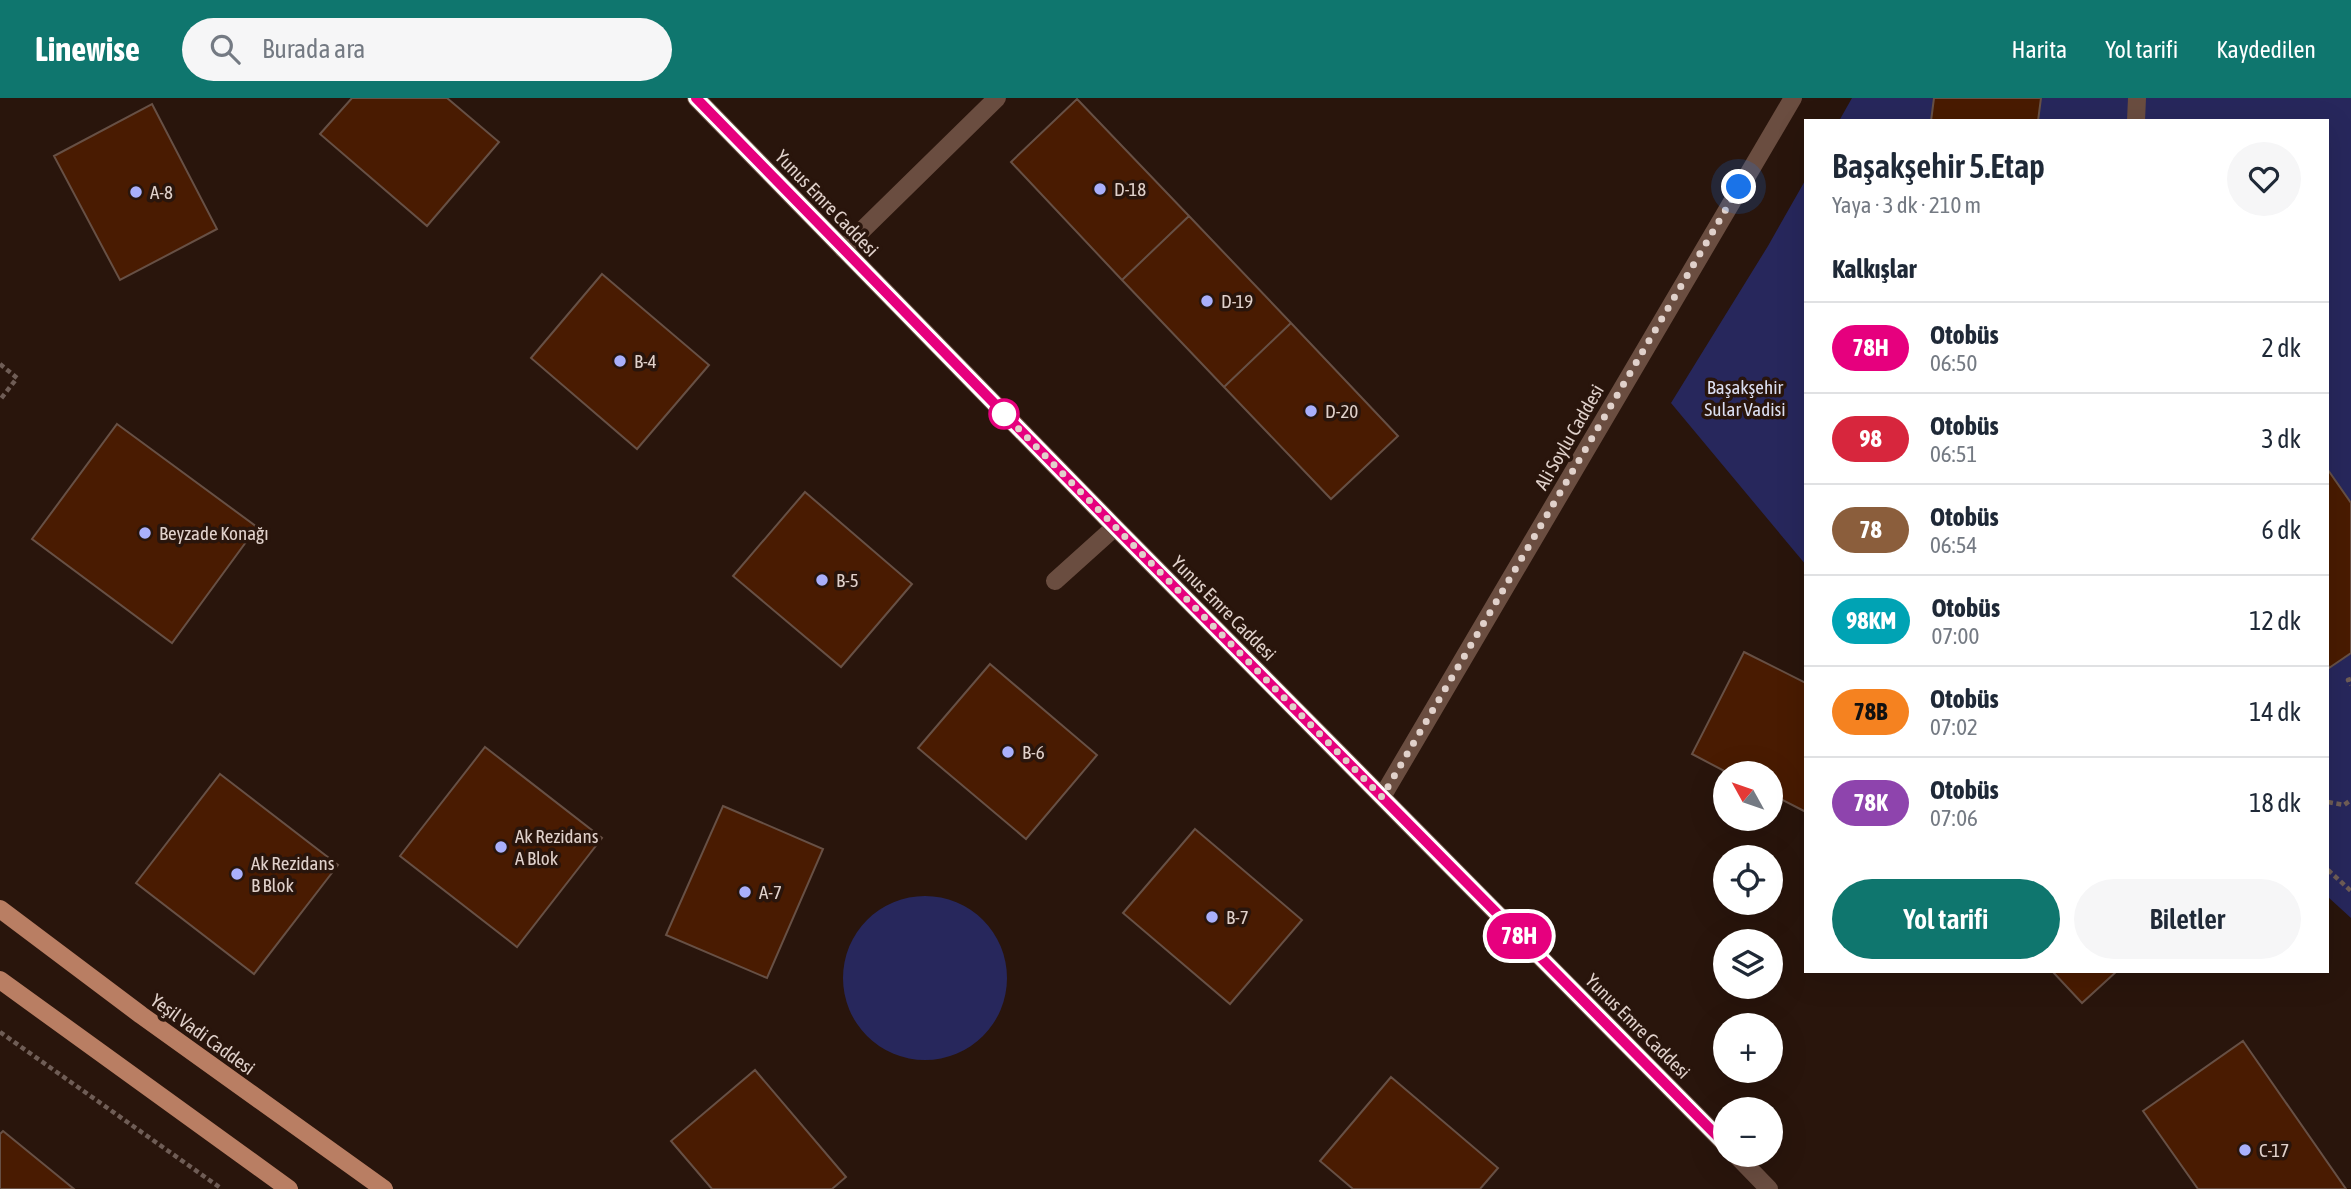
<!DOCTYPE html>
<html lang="tr">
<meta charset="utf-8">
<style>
body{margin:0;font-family:"Asap Condensed",sans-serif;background:#f6f6f7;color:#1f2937;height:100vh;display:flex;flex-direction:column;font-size:26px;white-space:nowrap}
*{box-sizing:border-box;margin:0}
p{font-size:23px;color:#747a83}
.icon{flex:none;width:38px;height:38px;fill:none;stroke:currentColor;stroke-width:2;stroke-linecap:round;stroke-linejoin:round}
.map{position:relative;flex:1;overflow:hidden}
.sheet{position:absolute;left:1804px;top:21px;width:525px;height:854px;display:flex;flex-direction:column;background:#fff;border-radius:0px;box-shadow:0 7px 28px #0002}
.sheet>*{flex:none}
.badge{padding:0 14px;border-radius:23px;font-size:24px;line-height:46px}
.needle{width:46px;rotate:310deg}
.buttons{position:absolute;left:1713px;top:663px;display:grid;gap:14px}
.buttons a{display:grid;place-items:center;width:70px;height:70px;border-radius:50%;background:#fff;box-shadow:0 7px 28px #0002;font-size:35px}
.you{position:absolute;width:35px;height:35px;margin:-18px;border:5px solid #fff;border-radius:50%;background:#1a73e8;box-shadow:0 0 0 10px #1a73e833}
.map>.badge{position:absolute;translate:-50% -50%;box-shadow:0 0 0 4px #fff}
h2{padding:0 28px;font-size:26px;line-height:63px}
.round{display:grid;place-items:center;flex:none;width:74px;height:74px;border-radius:37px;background:#f6f6f7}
.headline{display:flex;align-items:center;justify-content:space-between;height:119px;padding:0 28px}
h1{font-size:33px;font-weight:600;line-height:52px}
.cta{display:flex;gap:14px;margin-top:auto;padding:14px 28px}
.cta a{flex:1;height:80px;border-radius:42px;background:#0f766e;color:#fff;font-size:28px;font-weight:600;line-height:80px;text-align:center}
.cta a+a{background:#f6f6f7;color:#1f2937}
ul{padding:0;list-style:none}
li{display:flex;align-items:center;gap:21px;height:91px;padding:0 28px;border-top:2px solid #e0e1e3}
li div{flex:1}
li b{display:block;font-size:26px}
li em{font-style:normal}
li .badge{min-width:77px;font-weight:700;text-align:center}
header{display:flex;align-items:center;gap:42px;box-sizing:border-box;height:98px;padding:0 35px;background:#0f766e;color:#fff}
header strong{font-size:33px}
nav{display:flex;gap:38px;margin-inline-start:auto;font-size:24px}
.search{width:490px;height:63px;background:#f6f6f7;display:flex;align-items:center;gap:18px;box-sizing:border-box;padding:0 24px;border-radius:38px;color:#747a83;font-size:26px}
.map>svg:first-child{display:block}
.green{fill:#27275c}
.building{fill:#491b01;stroke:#675045;stroke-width:2}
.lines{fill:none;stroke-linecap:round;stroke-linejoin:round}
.path{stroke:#6f5d56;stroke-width:4.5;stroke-dasharray:5 3.5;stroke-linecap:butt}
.service{stroke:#6a4d40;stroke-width:18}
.tertiary{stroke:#6a4d40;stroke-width:18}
.primary{stroke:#b97e63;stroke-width:18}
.line-casing{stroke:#fff;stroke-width:16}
.line{stroke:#e6007e;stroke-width:10}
.walk{stroke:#e0d1cb;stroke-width:7;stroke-dasharray:0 12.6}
.poi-dot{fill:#a9b0fc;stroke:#29150c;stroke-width:2.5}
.stop-dot{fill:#fff;stroke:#e6007e;stroke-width:3.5}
.labels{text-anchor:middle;stroke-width:7;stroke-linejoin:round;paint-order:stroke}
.poi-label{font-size:19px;fill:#e0d1cb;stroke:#29150c;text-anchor:start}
.street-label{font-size:19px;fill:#e0d1cb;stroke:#29150c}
.park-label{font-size:19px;fill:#dbdef0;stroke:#29150c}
</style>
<header>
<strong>Linewise</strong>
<div class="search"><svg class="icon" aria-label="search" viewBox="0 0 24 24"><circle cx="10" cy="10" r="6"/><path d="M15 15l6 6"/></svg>Burada ara</div>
<nav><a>Harita</a><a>Yol tarifi</a><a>Kaydedilen</a></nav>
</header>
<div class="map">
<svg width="2351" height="1091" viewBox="0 0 2351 1091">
<rect width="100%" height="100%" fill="#29150c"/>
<!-- green -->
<path class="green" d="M1852,0H2351V820L2328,799V23H1839Z
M1806,81V467L1671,305L1768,148Z
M843 880a82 82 0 1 1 164 0a82 82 0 1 1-164 0Z"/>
<!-- building -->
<path class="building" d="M352,0H447L499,44L427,128L320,36Z
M1934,0H2041L2038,23H1931Z
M1077,1L1189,118L1122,182L1011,64Z
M152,6L217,131L120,182L54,58Z
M1189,118L1291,225L1224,289L1122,182Z
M602,176L709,267L637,351L531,260Z
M1291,225L1398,338L1331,401L1224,289Z
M117,326L257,429L172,545L32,441Z
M2328,372L2351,405V555L2329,570L2328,567Z
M805,394L912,486L841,569L733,478Z
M1744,554L1806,585V714L1771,696V676H1730L1692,656Z
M990,566L1097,657L1026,741L918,650Z
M485,649L602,740L517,849L400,758Z
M220,676L338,767L254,876L136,785Z
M723,708L823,751L767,880L666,837Z
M1195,731L1302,822L1230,906L1123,815Z
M2052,873H2117L2082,905Z
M2243,943L2346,1091H2198L2143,1013Z
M755,972L846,1079L832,1091H712L671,1043Z
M1391,979L1498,1070L1480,1091H1353L1320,1063Z
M3,1033L74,1091H0V1036Z"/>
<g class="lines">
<!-- path -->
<path class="path" d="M0,266L17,280L0,302
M2351,581L2348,582L2351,587
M2328,704L2344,707L2351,702
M2328,772L2351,793
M0,934L222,1091"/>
<!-- service -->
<path class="service" d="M2136,23L2137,0
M843,151L997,0
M1055,483L1115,429"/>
<!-- tertiary -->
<path class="tertiary" d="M696,0L1115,429L1726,1047
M1382,699L1793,0
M1736,1057L1769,1091"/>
<!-- primary -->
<path class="primary" d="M0,811L141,917L384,1091
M0,882L289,1091"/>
</g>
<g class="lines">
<!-- line casing -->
<g class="line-casing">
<path id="line" d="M696,0L1115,429L1726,1047"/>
</g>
<!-- line -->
<use href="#line" class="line"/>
<!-- walk -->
<path class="walk" d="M1004,316L998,310L1382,699L1739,89"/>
</g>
<!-- markers -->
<g class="poi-dot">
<circle cx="1100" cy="91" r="7"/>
<circle cx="136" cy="94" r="7"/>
<circle cx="1207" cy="203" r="7"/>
<circle cx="620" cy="263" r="7"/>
<circle cx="1311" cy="313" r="7"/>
<circle cx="145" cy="435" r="7"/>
<circle cx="822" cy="482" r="7"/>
<circle cx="1008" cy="654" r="7"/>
<circle cx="501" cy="749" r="7"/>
<circle cx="237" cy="776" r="7"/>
<circle cx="745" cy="794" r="7"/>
<circle cx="1212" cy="819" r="7"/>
<circle cx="2245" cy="1052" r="7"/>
</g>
<circle class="stop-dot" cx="1004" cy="316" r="14"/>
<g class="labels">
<!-- poi labels -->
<g class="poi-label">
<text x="1114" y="98">D-18</text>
<text x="150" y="101">A-8</text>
<text x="1221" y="210">D-19</text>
<text x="634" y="270">B-4</text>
<text x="1325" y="320">D-20</text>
<text x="159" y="442">Beyzade Konağı</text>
<text x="836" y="489">B-5</text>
<text x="1022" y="661">B-6</text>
<text x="515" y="745">Ak Rezidans<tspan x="515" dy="22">A Blok</tspan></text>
<text x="251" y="772">Ak Rezidans<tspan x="251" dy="22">B Blok</tspan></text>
<text x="759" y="801">A-7</text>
<text x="1226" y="826">B-7</text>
<text x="2259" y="1059">C-17</text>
</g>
<!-- street labels -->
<g class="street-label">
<text transform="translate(827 105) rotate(46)" y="7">Yunus Emre Caddesi</text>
<text transform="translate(1569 339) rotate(-60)" y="7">Ali Soylu Caddesi</text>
<text transform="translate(1224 510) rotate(45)" y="7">Yunus Emre Caddesi</text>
<text transform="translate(1638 928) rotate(45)" y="7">Yunus Emre Caddesi</text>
<text transform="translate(203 936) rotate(36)" y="7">Yeşil Vadi Caddesi</text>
</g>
<!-- park labels -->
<g class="park-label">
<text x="1745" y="296">Başakşehir<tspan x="1745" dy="22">Sular Vadisi</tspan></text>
</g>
</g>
</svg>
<div class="buttons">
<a><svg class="needle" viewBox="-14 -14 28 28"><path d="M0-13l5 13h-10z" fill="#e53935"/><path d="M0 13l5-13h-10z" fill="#747a83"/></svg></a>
<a><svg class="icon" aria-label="locate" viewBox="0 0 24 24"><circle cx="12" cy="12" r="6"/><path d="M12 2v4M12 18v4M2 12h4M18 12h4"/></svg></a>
<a><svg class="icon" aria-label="layers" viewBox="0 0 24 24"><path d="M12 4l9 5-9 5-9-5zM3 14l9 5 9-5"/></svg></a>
<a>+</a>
<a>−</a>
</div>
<div class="you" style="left:1739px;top:89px"></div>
<b class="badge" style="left:1519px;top:838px;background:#e6007e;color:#fff">78H</b>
<section class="sheet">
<div class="headline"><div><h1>Başakşehir 5.Etap</h1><p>Yaya · 3 dk · 210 m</p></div><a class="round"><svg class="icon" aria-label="heart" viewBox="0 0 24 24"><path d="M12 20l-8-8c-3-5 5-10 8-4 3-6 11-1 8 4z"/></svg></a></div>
<h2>Kalkışlar</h2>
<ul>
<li><span class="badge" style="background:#e6007e;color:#fff">78H</span><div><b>Otobüs</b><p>06:50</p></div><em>2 dk</em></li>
<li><span class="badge" style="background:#d7263d;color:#fff">98</span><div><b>Otobüs</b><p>06:51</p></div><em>3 dk</em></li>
<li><span class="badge" style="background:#8b5e3c;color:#fff">78</span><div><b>Otobüs</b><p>06:54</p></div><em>6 dk</em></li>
<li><span class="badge" style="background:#00a3b4;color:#fff">98KM</span><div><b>Otobüs</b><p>07:00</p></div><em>12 dk</em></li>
<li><span class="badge" style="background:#f58220;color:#111">78B</span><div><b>Otobüs</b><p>07:02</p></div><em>14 dk</em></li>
<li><span class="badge" style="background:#8e44ad;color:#fff">78K</span><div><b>Otobüs</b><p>07:06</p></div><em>18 dk</em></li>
</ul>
<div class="cta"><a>Yol tarifi</a><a>Biletler</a></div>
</section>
</div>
